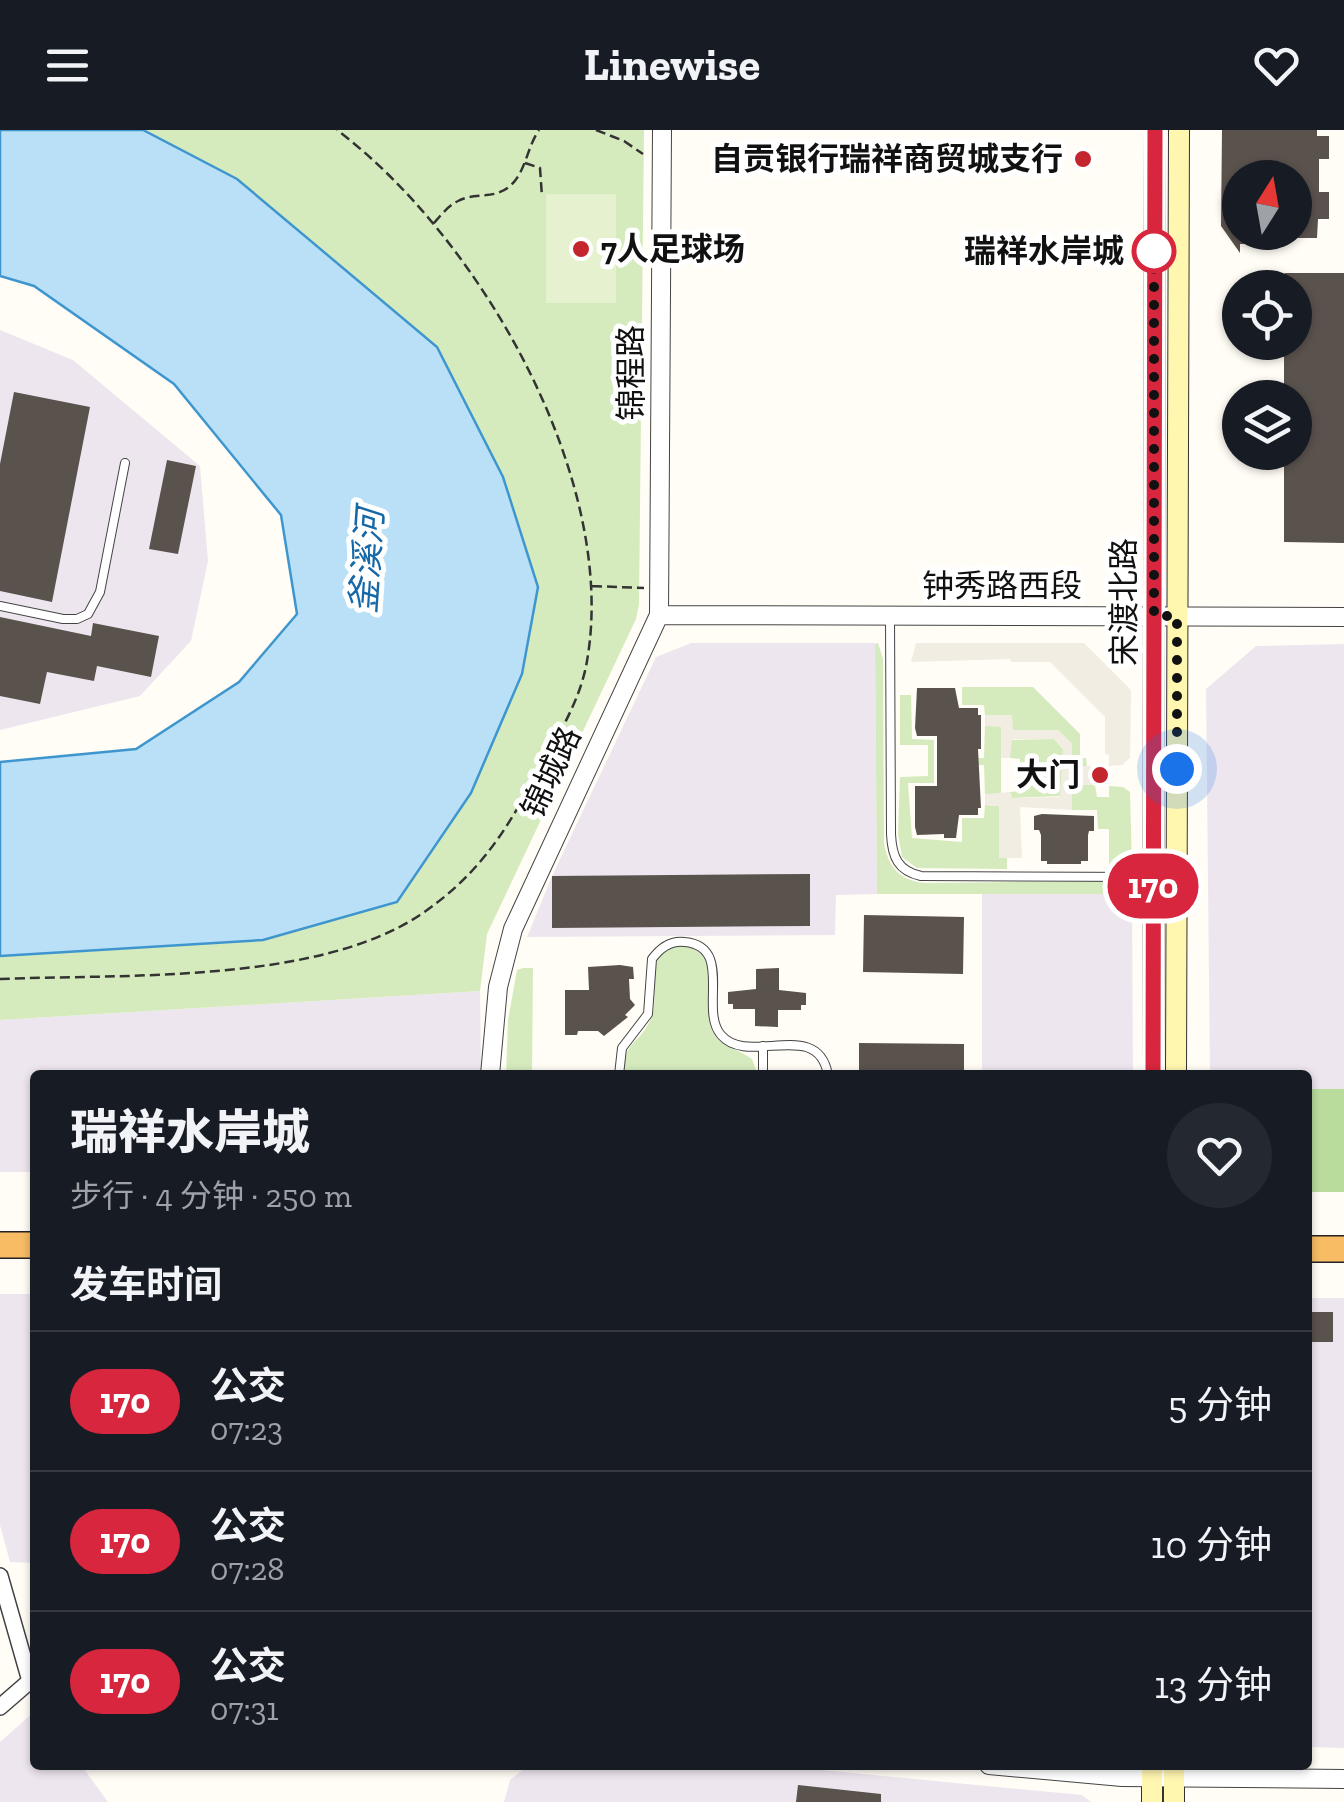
<!DOCTYPE html>
<html lang="zh">
<meta charset="utf-8">
<style>
body{margin:0;font-family:"Zilla Slab","Noto Sans SC",serif;background:#242831;color:#f1f3f6;height:100vh;display:flex;flex-direction:column;font-size:38px;white-space:nowrap}
*{box-sizing:border-box;margin:0}
p{font-size:32px;color:#9ea1a6}
.icon{flex:none;width:55px;height:55px;fill:none;stroke:currentColor;stroke-width:2;stroke-linecap:round;stroke-linejoin:round}
.map{position:relative;flex:1;overflow:hidden}
.details{position:absolute;left:30px;top:940px;width:1282px;height:700px;display:flex;flex-direction:column;background:#171b24;border-radius:10px;box-shadow:0 2px 8px #0004}
.details>*{flex:none}
.badge{padding:0 20px;border-radius:32px;font-size:35px;line-height:65px}
.needle{width:65px;rotate:11deg}
.fabs{position:absolute;left:1222px;top:30px;display:grid;gap:20px}
.fabs a{display:grid;place-items:center;width:90px;height:90px;border-radius:50%;background:#171b24;box-shadow:0 2px 8px #0004;font-size:50px}
.you{position:absolute;width:50px;height:50px;margin:-25px;border:8px solid #fff;border-radius:50%;background:#1a73e8;box-shadow:0 0 0 15px #1a73e833}
.map>.badge{position:absolute;translate:-50% -50%;box-shadow:0 0 0 5px #fff}
h2{padding:0 40px;font-size:38px;line-height:90px}
.round{display:grid;place-items:center;flex:none;width:105px;height:105px;border-radius:52px;background:#242831}
.head{display:flex;align-items:center;justify-content:space-between;height:170px;padding:0 40px}
h1{font-size:48px;font-weight:800;line-height:75px}
ul{padding:0;list-style:none}
li{display:flex;align-items:center;gap:30px;height:140px;padding:0 40px;border-top:2px solid #363941}
li div{flex:1}
li b{display:block;font-size:38px}
li em{font-style:normal}
li .badge{min-width:110px;font-weight:700;text-align:center}
header{display:flex;justify-content:space-between;align-items:center;height:130px;padding:0 40px;background:#171b24;font-size:45px;font-weight:800}
.map>svg:first-child{display:block}
.industrial{fill:#eee6ef}
.green{fill:#d5ebbd}
.forest{fill:#b9dc9c}
.pitch{fill:#e6f2cf}
.plaza{fill:#f1ede2}
.water{fill:#b9e0f7;stroke:#3f96cf;stroke-width:2.5}
.building{fill:#5a524d}
.lines{fill:none;stroke-linecap:round;stroke-linejoin:round}
.service-casing{stroke:#444;stroke-width:10}
.minor-casing{stroke:#444;stroke-width:18}
.tertiary-casing{stroke:#444;stroke-width:20}
.secondary-casing{stroke:#333;stroke-width:22}
.trunk-casing{stroke:#222;stroke-width:28}
.path{stroke:#333;stroke-width:2.5;stroke-dasharray:10 5;stroke-linecap:butt}
.service{stroke:#fff;stroke-width:8}
.minor{stroke:#fff;stroke-width:15}
.tertiary{stroke:#fff;stroke-width:18}
.secondary{stroke:#fff6b0;stroke-width:20}
.trunk{stroke:#f7bc64;stroke-width:25}
.line-casing{stroke:#fff;stroke-width:22}
.line{stroke:#d7263d;stroke-width:15}
.walk{stroke:#111;stroke-width:10;stroke-dasharray:0 18}
.poi-dot{fill:#c4262e;stroke:#fff;stroke-width:4}
.stop-dot{fill:#fff;stroke:#d7263d;stroke-width:5}
.labels{text-anchor:middle;stroke-width:10;stroke-linejoin:round;paint-order:stroke}
.poi-label{font-size:32px;font-weight:bold;fill:#111;stroke:#fff;text-anchor:end}
.stop-label{font-size:32px;font-weight:bold;fill:#111;stroke:#fff;text-anchor:end}
.street-label{font-size:32px;fill:#111;stroke:#fff}
.water-label{font-size:35px;font-style:italic;fill:#1768a6;stroke:#fff}
</style>
<header><svg class="icon" aria-label="menu" viewBox="0 0 24 24"><path d="M4 6h16M4 12h16M4 18h16"/></svg>Linewise<svg class="icon" aria-label="heart" viewBox="0 0 24 24"><path d="M12 20l-8-8c-3-5 5-10 8-4 3-6 11-1 8 4z"/></svg></header>
<div class="map">
<svg width="1344" height="1672" viewBox="0 0 1344 1672">
<rect width="100%" height="100%" fill="#fffdf5"/>
<!-- industrial -->
<path class="industrial" d="M0,200L73,230L200,336L208,431L191,511L140,566L0,600Z
M691,513H875L877,764L836,765L835,805L527,807L552,746L656,527Z
M1344,514V959H1308V945H1210L1206,559L1256,516Z
M982,764H1132L1133,945H982Z
M480,861L481,945H35V1042H0V890Z
M0,1164H35V1433L10,1432L0,1395Z
M1308,1168H1344V1618L1308,1617Z
M35,1581V1635H81L108,1672H0V1612Z
M529,1635H768L1082,1665L1091,1672H504L510,1650Z"/>
<!-- green -->
<path class="green" d="M143,0H644L639,474L636,489L487,804L480,861L0,890V826L263,810L522,544L538,457L503,347L237,49Z
M878,513L883,529L884,713C888,737 900,751 925,753L1120,751L1132,755V764H877L875,514Z
M962,557H1033L1080,604V628H1086L1087,636H1072V614L1058,600H1012V585H985L984,575H962Z
M900,565H911L912,609L934,610V653H908L912,708L962,712V688H984L985,675L999,676V727L1007,728V739L917,738L902,727L898,704L900,647L928,646V615H900Z
M985,596H1001V664H985L984,635H958V628H984Z
M1054,609L1063,619L1062,666L1012,668L1010,662L1020,661V629L1010,628V610Z
M1072,655H1095L1097,667H1109V656L1123,657L1130,662L1132,738L1117,742L1109,739V699H1098L1097,680H1072Z
M681,816C727,820 699,875 713,903C721,918 739,919 752,929L758,945H623C623,911 639,915 651,889C662,863 639,822 681,816Z
M523,838H533L532,945H506L508,890L517,840Z"/>
<!-- forest -->
<path class="forest" d="M1308,959H1344V1062H1308Z"/>
<!-- pitch -->
<path class="pitch" d="M546,64H616V173H546Z"/>
<!-- plaza -->
<path class="plaza" d="M916,513H1084L1131,560L1130,628L1122,635L1109,636V625L1105,624V587L1050,532H1011L1010,529L911,532Z
M985,585H1012L1013,600H1058L1072,614V636H1095V655H1072V680L1020,677L1022,728H999V676L985,675V664L1010,662L1012,668L1060,667L1063,618L1054,609H1012L1010,628H1001V597L985,596Z"/>
<!-- water -->
<path class="water" d="M0,0H143L237,49L437,217L503,347L538,457L522,544L471,663L397,772L263,810L0,826V632L136,619L239,552L297,484L281,385L174,254L34,156L0,146Z"/>
<!-- building -->
<path class="building" d="M1222,0H1317V6H1329V29H1319V62H1329V89H1318L1317,108H1296L1297,48H1240V102H1282V114H1240V123L1221,96Z
M1285,143H1344V413L1284,412V322H1295V268H1284V212H1295V158H1285Z
M14,262L90,277L52,472L0,461V334Z
M167,330L196,336L178,424L149,419Z
M0,487L91,506L93,493L159,506L151,547L97,536L94,551L47,542L40,574L0,566Z
M917,558H955L959,578H978V585H981V619H978L981,678H978V685H959L956,708H944V704L917,705L915,697V656H937V606H917L915,598Z
M1042,684L1094,686V701H1089L1088,705V731H1081V734H1047V731H1041V705L1039,700H1034V686Z
M810,744V796L552,798V746Z
M864,785L964,787L963,844L863,842Z
M620,835L633,837L634,849H629L630,869L635,875L625,885L628,887L604,906L598,901H578L577,905H565V860H589L588,837Z
M779,838V860L806,863V875H801V880H778V897L755,896V879H733V874H728V862L756,859V839Z
M859,913L964,914V945H859Z
M1308,1182H1333V1212H1308Z
M798,1655L881,1664V1672H796Z"/>
<g class="lines">
<!-- service casing -->
<g class="service-casing">
<path id="service" d="M0,476L63,489H77L88,484L100,462L125,333
M890,485L891,704C892,727 898,741 921,746L1150,747
M763,916V945
M619,945L622,918L648,884L652,829C660,818 671,810 685,812C734,817 699,880 721,905C748,937 818,887 828,945"/>
</g>
<!-- minor casing -->
<g class="minor-casing">
<path id="minor" d="M0,1446L30,1551L0,1577"/>
</g>
<!-- tertiary casing -->
<g class="tertiary-casing">
<path id="tertiary" d="M659,485L1344,487
M490,945L498,857L513,799L659,485L662,0
M989,1635L1122,1647L1344,1649"/>
</g>
<!-- secondary casing -->
<g class="secondary-casing">
<path id="secondary" d="M1153,945L1155,0
M1176,945L1179,0
M1152,1672V1635
M1174,1672V1635"/>
</g>
<!-- trunk casing -->
<g class="trunk-casing">
<path id="trunk" d="M0,1115H35
M1308,1119H1344"/>
</g>
<!-- path -->
<path class="path" d="M596,0L624,11L643,24
M525,33L540,38L542,67
M434,93C441,85 448,76 458,71C475,62 494,70 510,56C526,42 527,17 539,0
M592,456L644,458
M0,849C123,844 316,854 420,785C476,747 504,705 535,647C555,610 580,573 587,531C619,349 479,107 337,0"/>
<!-- service -->
<use href="#service" class="service"/>
<!-- minor -->
<use href="#minor" class="minor"/>
<!-- tertiary -->
<use href="#tertiary" class="tertiary"/>
<!-- secondary -->
<use href="#secondary" class="secondary"/>
<!-- trunk -->
<use href="#trunk" class="trunk"/>
</g>
<g class="lines">
<!-- line casing -->
<g class="line-casing">
<path id="line" d="M1153,945L1155,0"/>
</g>
<!-- line -->
<use href="#line" class="line"/>
<!-- walk -->
<path class="walk" d="M1154,121V486H1177V639"/>
</g>
<!-- markers -->
<g class="poi-dot">
<circle cx="1083" cy="29" r="10"/>
<circle cx="581" cy="119" r="10"/>
<circle cx="1100" cy="645" r="10"/>
</g>
<circle class="stop-dot" cx="1154" cy="121" r="20"/>
<g class="labels">
<!-- poi labels -->
<g class="poi-label">
<text x="1063" y="40">自贡银行瑞祥商贸城支行</text>
<text x="601" y="130" text-anchor="start">7人足球场</text>
<text x="1080" y="656">大门</text>
</g>
<!-- stop labels -->
<g class="stop-label">
<text x="1124" y="132">瑞祥水岸城</text>
</g>
<!-- street labels -->
<g class="street-label">
<text transform="translate(631 243) rotate(-90)" y="11">锦程路</text>
<text x="1002" y="467">钟秀路西段</text>
<text transform="translate(1124 472) rotate(-90)" y="11">宋渡北路</text>
<text transform="translate(551 642) rotate(-65)" y="11">锦城路</text>
</g>
<!-- water labels -->
<g class="water-label">
<text transform="translate(367 431) rotate(-86)" y="12">釜溪河</text>
</g>
</g>
</svg>
<div class="fabs">
<a><svg class="needle" viewBox="-14 -14 28 28"><path d="M0-13l5 13h-10z" fill="#e53935"/><path d="M0 13l5-13h-10z" fill="#9ea1a6"/></svg></a>
<a><svg class="icon" aria-label="locate" viewBox="0 0 24 24"><circle cx="12" cy="12" r="6"/><path d="M12 2v4M12 18v4M2 12h4M18 12h4"/></svg></a>
<a><svg class="icon" aria-label="layers" viewBox="0 0 24 24"><path d="M12 4l9 5-9 5-9-5zM3 14l9 5 9-5"/></svg></a>
</div>
<div class="you" style="left:1177px;top:639px"></div>
<b class="badge" style="left:1153px;top:756px;background:#d7263d;color:#fff">170</b>
<section class="details">
<div class="head"><div><h1>瑞祥水岸城</h1><p>步行 · 4 分钟 · 250 m</p></div><a class="round"><svg class="icon" aria-label="heart" viewBox="0 0 24 24"><path d="M12 20l-8-8c-3-5 5-10 8-4 3-6 11-1 8 4z"/></svg></a></div>
<h2>发车时间</h2>
<ul>
<li><span class="badge" style="background:#d7263d;color:#fff">170</span><div><b>公交</b><p>07:23</p></div><em>5 分钟</em></li>
<li><span class="badge" style="background:#d7263d;color:#fff">170</span><div><b>公交</b><p>07:28</p></div><em>10 分钟</em></li>
<li><span class="badge" style="background:#d7263d;color:#fff">170</span><div><b>公交</b><p>07:31</p></div><em>13 分钟</em></li>
</ul>
</section>
</div>
